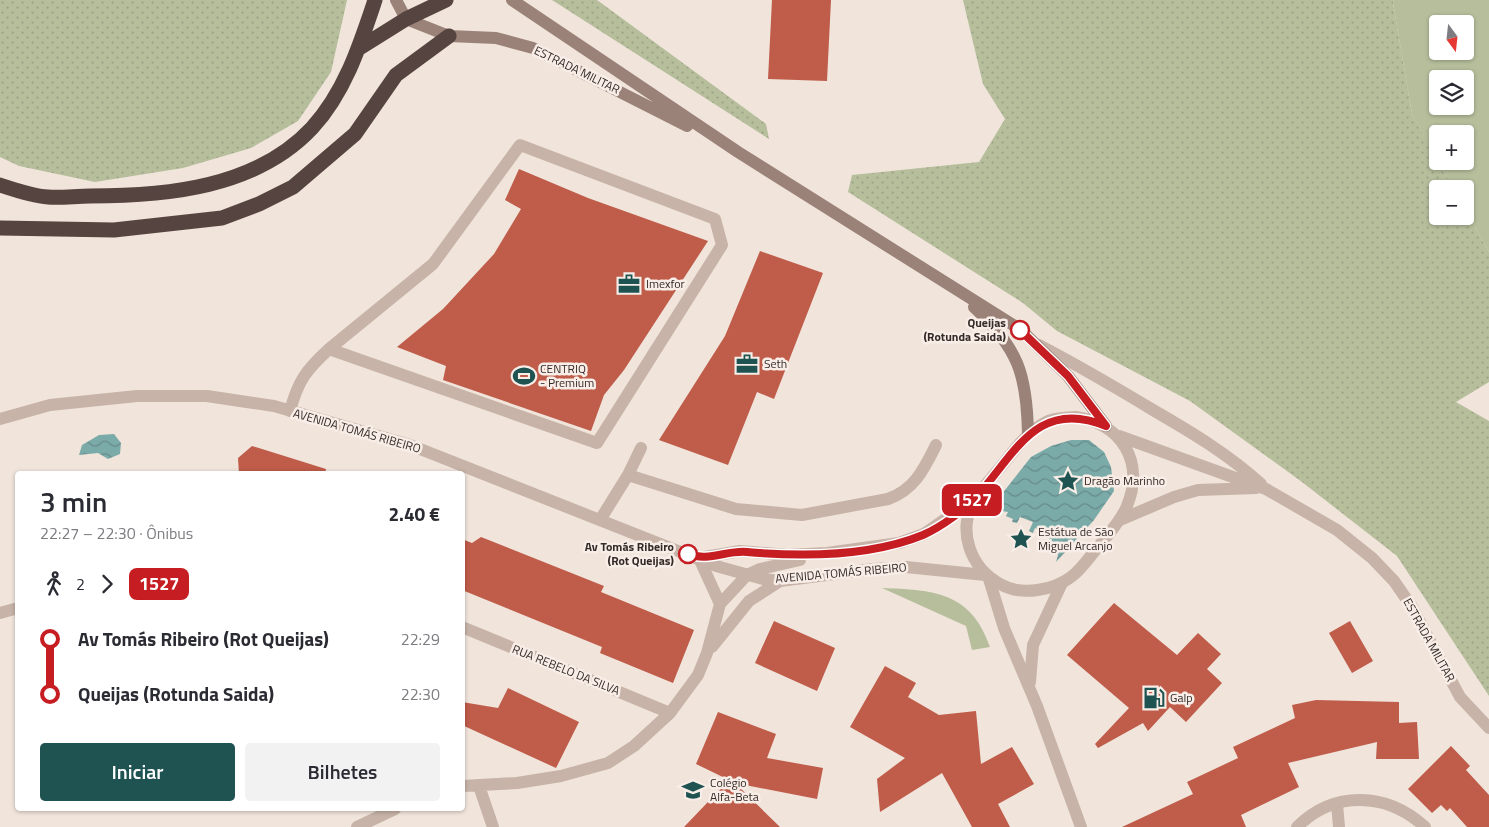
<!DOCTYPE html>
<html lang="pt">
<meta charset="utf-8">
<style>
body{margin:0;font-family:"Titillium Web",sans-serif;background:#f2f2f3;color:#2b2b33;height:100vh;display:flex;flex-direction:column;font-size:19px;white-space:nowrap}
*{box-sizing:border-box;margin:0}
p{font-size:16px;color:#7c7c81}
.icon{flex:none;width:28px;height:28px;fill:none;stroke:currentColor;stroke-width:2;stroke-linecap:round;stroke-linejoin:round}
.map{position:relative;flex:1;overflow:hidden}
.side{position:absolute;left:15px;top:471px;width:450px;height:340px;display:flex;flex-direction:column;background:#fff;border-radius:5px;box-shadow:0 1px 4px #0004}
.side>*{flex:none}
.badge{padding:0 10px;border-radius:8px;font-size:18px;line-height:32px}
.needle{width:32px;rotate:165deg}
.fabs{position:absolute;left:1429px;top:15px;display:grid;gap:10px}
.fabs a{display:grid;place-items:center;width:45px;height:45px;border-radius:5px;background:#fff;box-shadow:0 1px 4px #0004;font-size:25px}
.map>.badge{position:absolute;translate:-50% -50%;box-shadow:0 0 0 2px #fff}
.legs{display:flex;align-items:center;gap:8px;height:55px;padding:0 25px;font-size:16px}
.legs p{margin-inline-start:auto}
.summary{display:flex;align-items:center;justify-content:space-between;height:85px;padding:0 25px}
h1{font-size:28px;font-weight:600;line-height:38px}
.cta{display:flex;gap:10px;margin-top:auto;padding:10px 25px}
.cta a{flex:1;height:58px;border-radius:5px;background:#1f5352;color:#fff;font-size:20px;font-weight:600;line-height:58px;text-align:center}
.cta a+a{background:#f2f2f3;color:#2b2b33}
ul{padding:0 25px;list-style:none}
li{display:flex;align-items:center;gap:18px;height:55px;font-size:19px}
li i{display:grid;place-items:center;width:8px;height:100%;margin:0 6px;background:currentColor}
li i::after{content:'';width:12px;height:12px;margin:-6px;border:4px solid;border-radius:50%;background:#fff}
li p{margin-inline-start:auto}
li:first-child i{background:linear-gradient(#0000 50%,currentColor 0)}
li:last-child i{background:linear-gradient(currentColor 50%,#0000 0)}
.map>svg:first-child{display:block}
.grass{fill:url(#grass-dots)}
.garden{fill:#b6be9c;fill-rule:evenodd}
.water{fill:url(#water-waves)}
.building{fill:#bf5c4a}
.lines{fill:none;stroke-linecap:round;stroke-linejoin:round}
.service{stroke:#c7b3a7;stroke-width:12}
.pedestrian{stroke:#c7b3a7;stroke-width:12}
.minor{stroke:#c7b3a7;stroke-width:12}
.tertiary{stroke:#c7b3a7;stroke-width:12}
.secondary{stroke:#9b8279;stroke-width:12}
.motorway{stroke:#55443f;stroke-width:15}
.line-1-casing{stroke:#fff;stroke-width:11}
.line-1{stroke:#c61d23;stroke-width:8}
.stop-1-dot{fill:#fff;stroke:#c61d23;stroke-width:2.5}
.labels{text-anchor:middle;stroke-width:5;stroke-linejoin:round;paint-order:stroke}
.street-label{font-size:12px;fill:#342a27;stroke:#f8eee7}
.poi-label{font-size:12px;fill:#342a27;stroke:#f8eee7;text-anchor:start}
.stop-label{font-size:12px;font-weight:bold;fill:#342a27;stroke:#f8eee7;text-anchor:end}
</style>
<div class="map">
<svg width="1489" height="827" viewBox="0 0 1489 827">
<defs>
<pattern id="grass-dots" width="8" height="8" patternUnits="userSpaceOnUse" patternTransform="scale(1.25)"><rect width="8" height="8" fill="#b6be9c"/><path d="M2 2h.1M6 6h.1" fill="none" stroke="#9da386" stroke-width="1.8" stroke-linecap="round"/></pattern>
<pattern id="water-waves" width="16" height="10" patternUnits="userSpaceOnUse" patternTransform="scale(1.25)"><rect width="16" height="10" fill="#7baba9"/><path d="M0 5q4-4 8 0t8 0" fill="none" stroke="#668b8a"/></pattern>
</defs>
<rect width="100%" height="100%" fill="#f0e4db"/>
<!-- grass -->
<path class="grass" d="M0,0H347L331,72L298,121L251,148L183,168L95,182L19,166L0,157Z
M552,0H597L766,124L769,139Z
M963,0H1394L1393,3L1412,114L1454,189H1438V216H1465V209L1489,252V382L1456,402L1489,421V696L1397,556L1302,482L1190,401L1057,331L1023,303L848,192L852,175L979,162L1005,119L983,84Z"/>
<!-- garden -->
<path class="garden" d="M1394,0H1489V252L1465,209V189H1454L1438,161H1465V134H1438L1437,160L1412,114L1393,3ZM1438,24H1465V51H1438ZM1438,79H1465V106H1438Z
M882,588C932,590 971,591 990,647L972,650L966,626Z"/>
<!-- water -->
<path class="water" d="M114,434L121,443L120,454L108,459L98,453L79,455L82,445L99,435Z
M1071,440H1089L1104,452L1111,467L1114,491L1094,520L1056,562L1058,555L1053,553L1055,545L1050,544L1052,539L1048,538V534L1044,532L1046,528L1041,526L1039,530L1035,528L1033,533L1029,531L1033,522L1020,517L1017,523L1012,522L1013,519L1006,516L1008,512L1002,511L1003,507L997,506L995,512L990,509L1031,457L1051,446Z"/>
<!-- building -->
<path class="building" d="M772,0H831L827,81L768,79Z
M519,169L588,198L708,241L624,370L604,395L591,431L443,380L446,366L397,347L443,309L494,254L521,209L505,200Z
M760,251L823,273L774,399L757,392L728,465L659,440L725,336Z
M252,446L326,469L325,474H239L238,458Z
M481,537L604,586L601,592L694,630L673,683L600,653L602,647L462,590V539L472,543Z
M1114,603L1177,655L1198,633L1221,654L1207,669L1222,683L1186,722L1170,707L1148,731L1143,723L1098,748L1095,744L1129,708L1067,655Z
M774,621L835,648L817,691L755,663Z
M1350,621L1373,661L1352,673L1329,633Z
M885,666L916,683L908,697L939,715L976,711L981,764L1012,747L1034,784L998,804L1010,827H972L942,773L880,812L877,779L905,758L850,727Z
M508,688L579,722L556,768L462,725V702L498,708Z
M1316,700L1399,702V723L1417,722L1419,759H1376L1377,742L1288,763L1299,787L1241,815L1246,827H1122L1193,794L1187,782L1238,758L1233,747L1295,718L1292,705Z
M718,712L776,734L767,758L823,768L817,799L735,783L780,827H684L729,780L696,764Z
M1451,746L1470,766L1466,770L1489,795V827H1467L1450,808L1447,811L1441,805L1432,813L1408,789Z"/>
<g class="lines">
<!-- service -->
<path class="service" d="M290,411C298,381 306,370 329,349L597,443L722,245L715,219L520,145L433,264L329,349
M628,475L641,448
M600,520L628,475L736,509L802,515L888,499C915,489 924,469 936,445"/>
<!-- pedestrian -->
<path class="pedestrian" d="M1337,804L1339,827"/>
<!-- minor -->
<path class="minor" d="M699,558L720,604
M989,579L1004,628L1037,706L1081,827
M0,613L18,608
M462,627L670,713
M712,647L749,601L780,581
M1030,682L1033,645L1062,583
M462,786L517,783L561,776L608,763L634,746L670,713L698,675L707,653L720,604L747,575
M479,786L493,827
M357,827L395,809
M1297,827C1334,790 1387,792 1425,827"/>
<!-- tertiary -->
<path class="tertiary" d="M1039,345C1077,365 1115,387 1153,410C1191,432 1228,454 1261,484
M1076,417C1122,424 1145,462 1127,506C1121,521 1109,533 1099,546C1090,556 1082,569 1071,577C1054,590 1022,596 1002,585C970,569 955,529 977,496C985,485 995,474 1003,464C1016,448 1028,431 1046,422C1055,417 1066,418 1076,417Z
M0,419L50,405L137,396H207L274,406L410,445L716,566L763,579L780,581L873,569L906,567L985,575
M1119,436L1266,489L1337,530L1372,558L1394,581L1412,607L1460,697L1489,728
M1120,520L1174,497L1198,490L1256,488
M699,558L740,551L788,555L827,553L899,543L924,534L974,499
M747,575L760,569L800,560"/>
<!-- secondary -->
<path class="secondary" d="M396,0L406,19L449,36L496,38L533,48L687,126
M512,0L738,152L1021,330L1068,376L1106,426
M974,307C1018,348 1027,374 1028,434"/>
<!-- motorway -->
<path class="motorway" d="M358,49L406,19L446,0
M0,185C15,190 32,196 48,197C62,198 76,196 90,196C166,196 256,188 312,128C345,92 360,45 375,0
M0,228L114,230L222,218L259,204L293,187L355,134L396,75L449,36"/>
</g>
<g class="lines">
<!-- line-1 casing -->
<g class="line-1-casing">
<path id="line-1" d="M688,554C708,562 727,550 747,552C804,557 869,557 923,535C941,527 965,510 978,495C1016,452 1038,398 1106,426L1068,376L1020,330"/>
</g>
<!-- line-1 -->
<use href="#line-1" class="line-1"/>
</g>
<!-- icons -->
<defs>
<g id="office-bare" transform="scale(1.725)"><path d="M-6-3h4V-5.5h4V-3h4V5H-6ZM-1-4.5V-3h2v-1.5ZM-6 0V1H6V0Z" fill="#1f5352" stroke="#f8eee7" stroke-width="2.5" paint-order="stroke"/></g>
<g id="stadium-bare" transform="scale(1.725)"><path d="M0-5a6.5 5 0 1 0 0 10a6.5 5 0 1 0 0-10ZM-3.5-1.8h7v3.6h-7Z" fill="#1f5352" stroke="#f8eee7" stroke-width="2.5" paint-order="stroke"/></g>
<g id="sight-bare" transform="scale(1.725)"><path d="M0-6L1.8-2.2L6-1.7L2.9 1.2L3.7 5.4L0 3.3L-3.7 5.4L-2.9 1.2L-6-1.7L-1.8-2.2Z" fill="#1f5352" stroke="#f8eee7" stroke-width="2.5" paint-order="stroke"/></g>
<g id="fuel-bare" transform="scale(1.725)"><path d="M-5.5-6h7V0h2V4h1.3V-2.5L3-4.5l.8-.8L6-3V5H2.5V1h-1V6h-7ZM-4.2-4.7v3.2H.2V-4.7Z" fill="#1f5352" stroke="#f8eee7" stroke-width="2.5" paint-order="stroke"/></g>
<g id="school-bare" transform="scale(1.725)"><path d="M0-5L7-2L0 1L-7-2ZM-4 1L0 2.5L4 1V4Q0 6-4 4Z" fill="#1f5352" stroke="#f8eee7" stroke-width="2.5" paint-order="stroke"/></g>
</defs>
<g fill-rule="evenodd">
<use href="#office-bare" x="629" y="284"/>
<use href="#office-bare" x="747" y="364"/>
<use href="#stadium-bare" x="524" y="376"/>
<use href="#sight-bare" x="1068" y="481"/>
<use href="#sight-bare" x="1021" y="539"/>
<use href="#fuel-bare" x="1154" y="698"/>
<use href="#school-bare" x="693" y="790"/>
</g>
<!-- markers -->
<g class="stop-1-dot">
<circle cx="1020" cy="330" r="9"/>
<circle cx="688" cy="554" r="9"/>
</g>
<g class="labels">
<!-- street labels -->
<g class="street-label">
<text transform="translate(577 70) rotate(26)" y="4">ESTRADA MILITAR</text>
<text transform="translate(357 431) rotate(16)" y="4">AVENIDA TOMÁS RIBEIRO</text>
<text transform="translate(841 573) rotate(-5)" y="4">AVENIDA TOMÁS RIBEIRO</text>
<text transform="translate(1429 640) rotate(61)" y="4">ESTRADA MILITAR</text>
<text transform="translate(566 670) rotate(22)" y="4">RUA REBELO DA SILVA</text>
</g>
<!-- poi labels -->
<g class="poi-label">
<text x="646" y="288">Imexfor</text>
<text x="764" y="368">Seth</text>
<text x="540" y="373">CENTRIQ<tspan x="540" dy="14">- Premium</tspan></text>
<text x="1084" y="485">Dragão Marinho</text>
<text x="1038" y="536">Estátua de São<tspan x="1038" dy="14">Miguel Arcanjo</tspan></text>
<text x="1170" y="702">Galp</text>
<text x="710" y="787">Colégio<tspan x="710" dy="14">Alfa-Beta</tspan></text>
</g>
<!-- stop labels -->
<g class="stop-label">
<text x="1006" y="327">Queijas<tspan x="1006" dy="14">(Rotunda Saida)</tspan></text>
<text x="674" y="551">Av Tomás Ribeiro<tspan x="674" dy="14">(Rot Queijas)</tspan></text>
</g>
</g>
</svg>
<div class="fabs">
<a><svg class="needle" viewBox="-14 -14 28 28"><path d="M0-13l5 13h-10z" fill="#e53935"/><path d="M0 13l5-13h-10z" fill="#7c7c81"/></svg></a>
<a><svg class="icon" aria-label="layers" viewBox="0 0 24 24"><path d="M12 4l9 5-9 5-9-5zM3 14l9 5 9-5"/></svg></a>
<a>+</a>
<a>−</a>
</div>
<b class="badge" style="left:972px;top:500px;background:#c61d23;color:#fff">1527</b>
<section class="side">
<div class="summary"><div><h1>3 min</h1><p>22:27 – 22:30 · Ônibus</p></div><b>2.40 €</b></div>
<div class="legs"><svg class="icon" aria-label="walk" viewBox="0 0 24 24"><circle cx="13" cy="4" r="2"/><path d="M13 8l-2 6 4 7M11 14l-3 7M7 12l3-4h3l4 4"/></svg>2<svg class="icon" aria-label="forward" viewBox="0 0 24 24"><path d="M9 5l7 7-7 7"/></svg><b class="badge" style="background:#c61d23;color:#fff">1527</b></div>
<ul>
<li><i style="color:#c61d23"></i><b>Av Tomás Ribeiro (Rot Queijas)</b><p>22:29</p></li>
<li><i style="color:#c61d23"></i><b>Queijas (Rotunda Saida)</b><p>22:30</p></li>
</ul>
<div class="cta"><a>Iniciar</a><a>Bilhetes</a></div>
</section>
</div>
